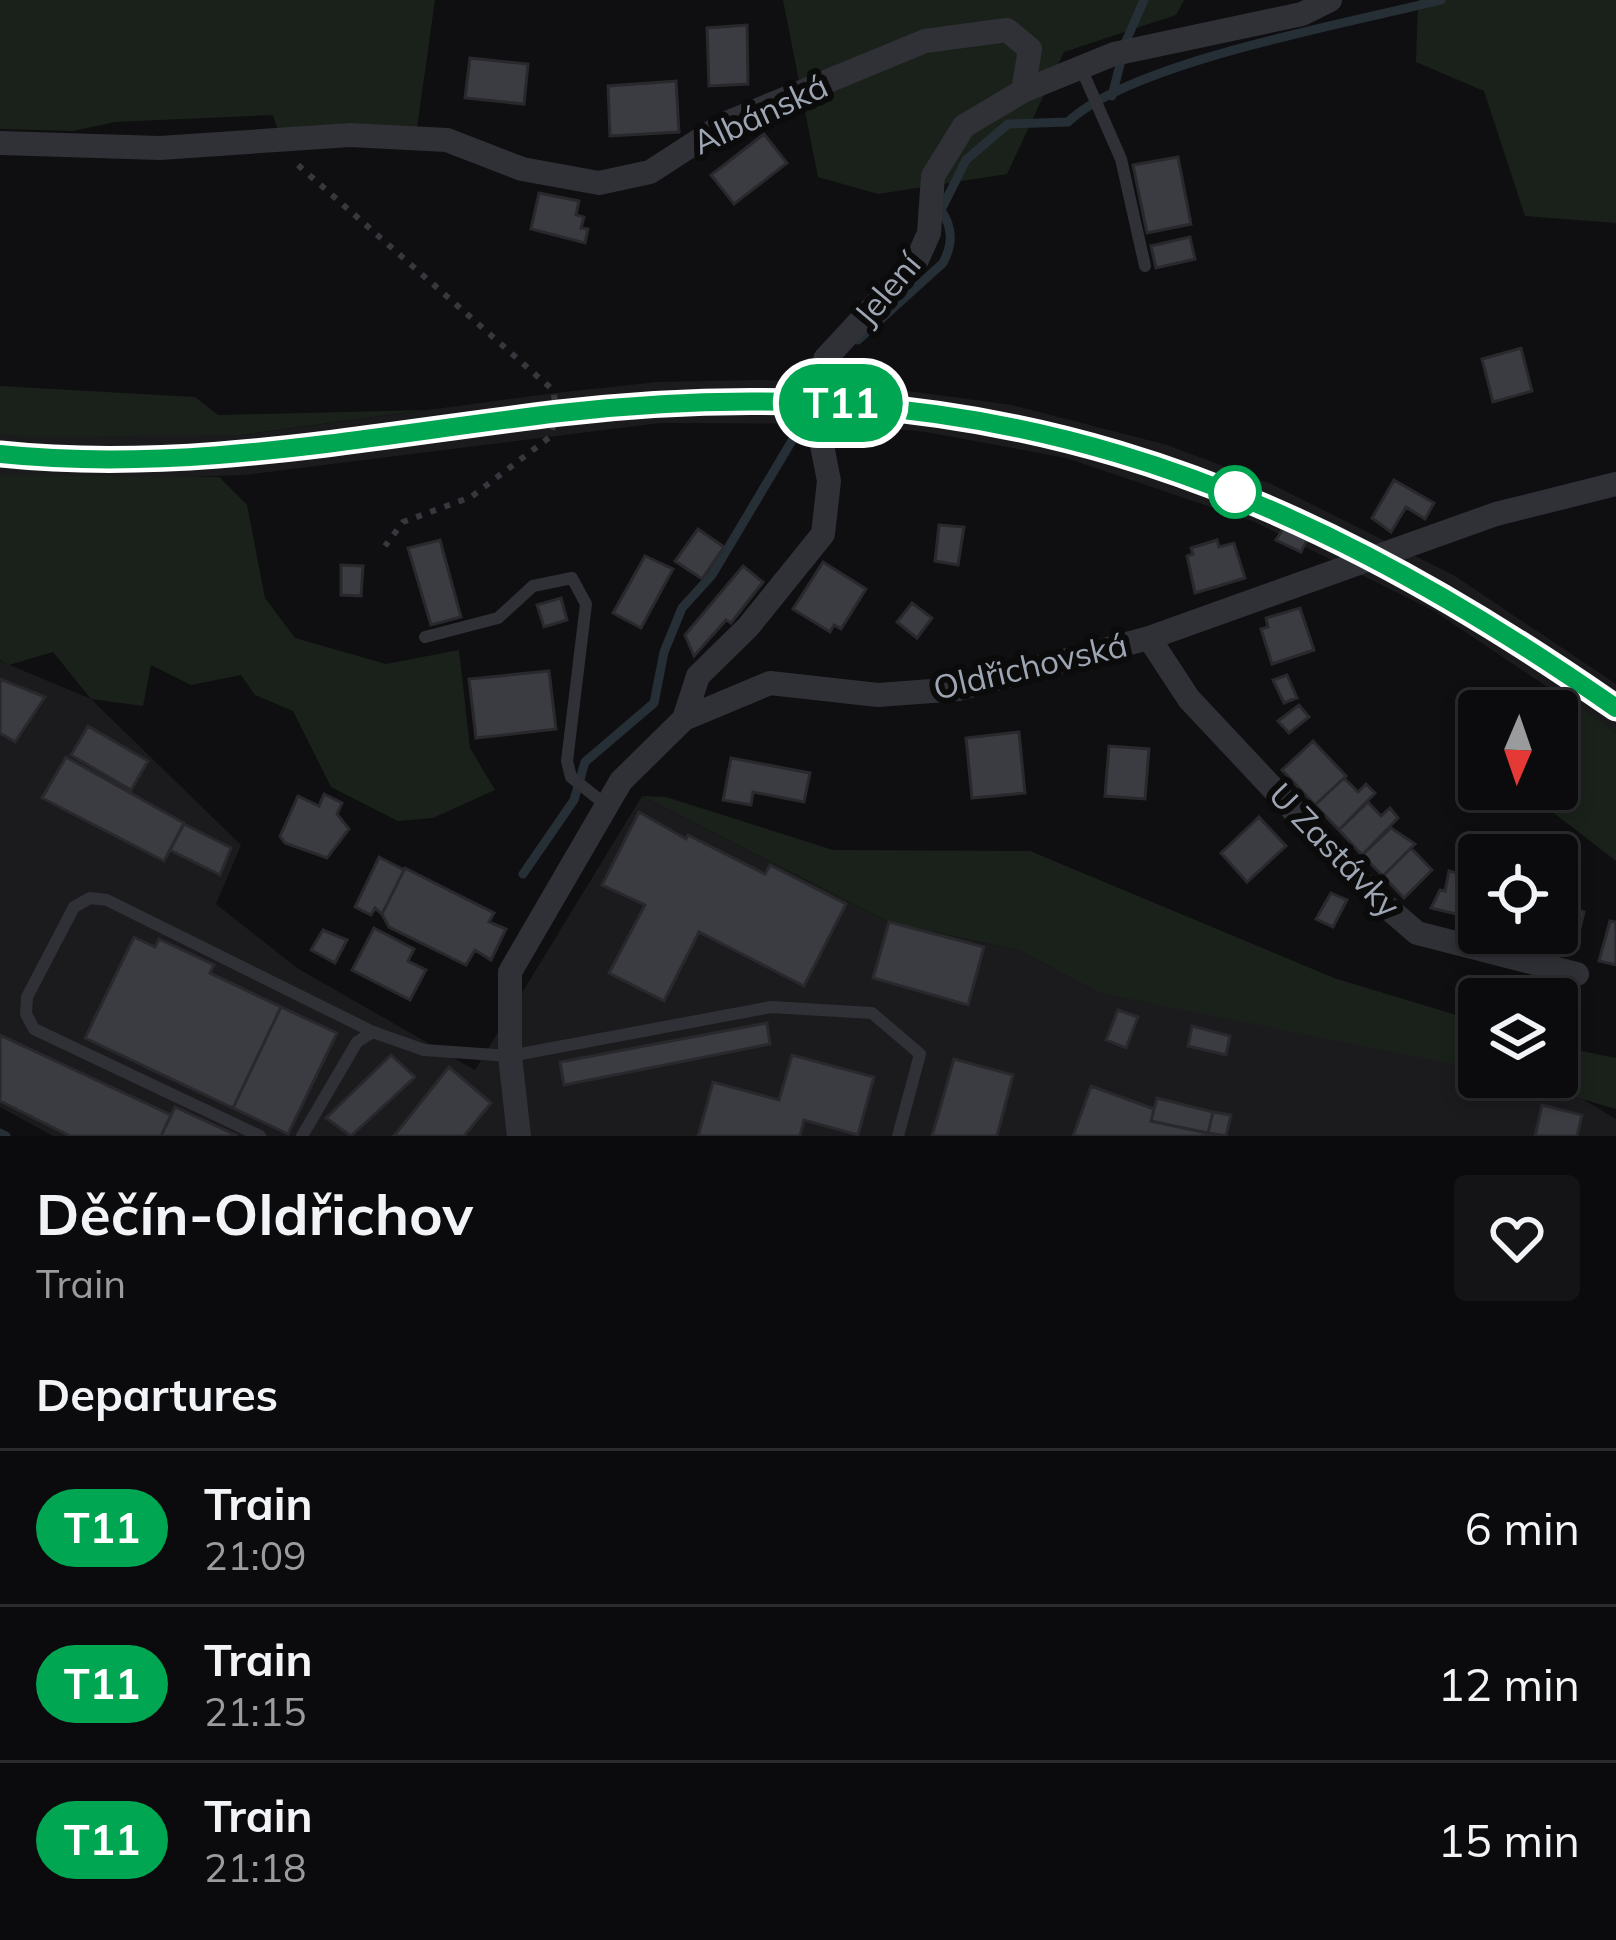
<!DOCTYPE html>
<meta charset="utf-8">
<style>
body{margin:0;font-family:Mulish,sans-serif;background:#141416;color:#f1f3f6;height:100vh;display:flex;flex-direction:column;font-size:45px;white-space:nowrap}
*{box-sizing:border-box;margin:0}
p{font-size:39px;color:#9a9b9d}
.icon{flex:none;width:66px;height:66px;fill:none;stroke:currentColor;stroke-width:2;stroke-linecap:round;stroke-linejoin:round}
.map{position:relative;height:1136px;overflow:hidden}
.panel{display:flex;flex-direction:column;background:#0b0b0d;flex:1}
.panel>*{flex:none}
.badge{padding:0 24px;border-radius:39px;font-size:42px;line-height:78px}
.needle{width:78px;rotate:182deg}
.fabs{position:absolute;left:1458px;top:690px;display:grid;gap:24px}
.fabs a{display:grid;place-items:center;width:120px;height:120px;border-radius:12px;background:#0b0b0d;box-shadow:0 6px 18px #0003,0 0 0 3px #2b2b2e;font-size:60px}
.map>.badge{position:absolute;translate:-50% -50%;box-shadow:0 0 0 6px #fff}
h2{padding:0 36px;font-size:45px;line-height:108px}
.round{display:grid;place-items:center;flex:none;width:126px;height:126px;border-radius:12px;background:#141416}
.summary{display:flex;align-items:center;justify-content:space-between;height:204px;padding:0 36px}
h1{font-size:57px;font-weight:700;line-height:90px}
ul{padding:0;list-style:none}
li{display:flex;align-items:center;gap:36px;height:156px;padding:0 36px;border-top:3px solid #2b2b2e}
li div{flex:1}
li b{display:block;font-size:45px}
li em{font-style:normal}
li .badge{min-width:132px;font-weight:700;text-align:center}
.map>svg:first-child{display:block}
.built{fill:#1b1b1e}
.green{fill:#1a211a}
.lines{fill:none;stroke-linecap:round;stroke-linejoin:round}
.stream{stroke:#252f35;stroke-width:9}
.building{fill:#3b3c41;stroke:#29292d;stroke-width:3}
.path{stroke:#36383d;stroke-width:6;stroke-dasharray:6 9;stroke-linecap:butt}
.service{stroke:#303136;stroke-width:12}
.minor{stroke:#303136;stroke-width:24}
.rail{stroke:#45474d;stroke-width:9;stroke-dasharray:15 12;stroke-linecap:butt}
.line-casing{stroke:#fff;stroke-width:27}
.line{stroke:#00a651;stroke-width:18}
.stop-dot{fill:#fff;stroke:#00a651;stroke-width:6}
.labels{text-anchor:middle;stroke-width:12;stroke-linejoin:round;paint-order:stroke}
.street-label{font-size:33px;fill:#9fa6b3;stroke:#0b0b0c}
</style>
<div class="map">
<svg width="1616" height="1136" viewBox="0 0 1616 1136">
<rect width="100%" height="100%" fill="#0f0f11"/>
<!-- built -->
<path class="built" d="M759,380L849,383L1012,405L1167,445L1271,484L1455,576L1616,684V733L1434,611L1255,522L1066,458L926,432L847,424L660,423L244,475L100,480L0,475V434L240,435L555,393L657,382Z
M0,661L91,699L241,845L216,904L297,968L475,1070L642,796L889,922L1021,951L1099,993L1457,1062L1479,1069V1077H1507L1584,1100L1616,1119V1136H53L0,1107Z"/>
<!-- green -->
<path class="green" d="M0,0H435L417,128L350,123L278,130L273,115L115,122L73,131L0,129Z
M783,0H1184L1176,15L1064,52L1007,174L878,194L818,177Z
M1418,0H1616V223L1525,216L1484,91L1416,62Z
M0,386L195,397L218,415L426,410L240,435L31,437L0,434Z
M0,475L219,477L247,505L265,598L295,638L386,664L459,650L470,748L495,790L433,818L398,821L331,787L293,711L255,695L241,675L191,685L151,665L143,706L91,699L53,652L9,665L0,660Z
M1561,694L1616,733V861L1546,807L1549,789H1557Z
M642,796L666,797L833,850L1030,851L1334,978L1479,1022V1069L1099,993L1021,951L889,922Z
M1557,1046L1616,1058V1109L1507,1077H1557Z"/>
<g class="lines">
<!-- stream -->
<path class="stream" d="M1112,96L1126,41L1144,0
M858,340L943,263C953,244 953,228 941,210L966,160L1008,124L1068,122C1131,62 1350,23 1441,0
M523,874L574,800L585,762L654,703L664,652L682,608L712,575L815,402
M0,1133L6,1136"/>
</g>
<!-- building -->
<path class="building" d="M747,25L748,84L709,86L707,28Z
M470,58L528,64L524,104L465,98Z
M676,81L679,132L610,136L608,86Z
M764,134L787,163L734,204L711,175Z
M1178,157L1191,224L1147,233L1133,165Z
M539,193L579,201L576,215L584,217L581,228L588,229L585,243L531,229Z
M1190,237L1195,259L1156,268L1151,246Z
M1521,348L1532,391L1493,402L1482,359Z
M1394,480L1434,503L1425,519L1406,507L1391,532L1372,518Z
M939,525L964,527L958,565L935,561Z
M1283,528L1307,540L1301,552L1276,540Z
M698,529L724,547L702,579L675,561Z
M440,540L461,617L431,625L408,548Z
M1217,540L1219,547L1234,543L1245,578L1195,593L1187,556L1193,554L1191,548Z
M645,556L673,569L641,628L613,613Z
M823,562L866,589L841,629L834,625L830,632L793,609Z
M341,565L363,566L361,596L341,595Z
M743,566L763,582L731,623L726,620L694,656L685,635Z
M561,598L567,620L544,627L537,605Z
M912,603L932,618L917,638L897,622Z
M1300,608L1314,650L1272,664L1261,629L1268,627L1266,618Z
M549,671L556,729L476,738L469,679Z
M1287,675L1297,698L1284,703L1273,680Z
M0,679L45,697L15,742L0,733Z
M1299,705L1309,717L1289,733L1278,721Z
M88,726L148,761L131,790L71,755Z
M1019,732L1025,793L972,798L966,738Z
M1313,741L1346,776L1315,805L1282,770Z
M1109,746L1149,749L1145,799L1105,796Z
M66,757L184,823L164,861L42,798Z
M731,758L810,773L804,802L753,792L751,805L723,800Z
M1344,778L1358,792L1366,784L1375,793L1339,830L1315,805Z
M324,794L342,803L337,814L349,829L327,858L285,843L280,836L298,796L319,806Z
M1368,802L1381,816L1390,808L1398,818L1362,855L1339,830Z
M639,812L686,839L688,835L765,874L770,865L846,904L804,986L699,932L664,1001L609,973L645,905L602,885Z
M1259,817L1286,846L1247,882L1221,853Z
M184,824L231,848L220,875L170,850Z
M1391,828L1415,844L1383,876L1362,855Z
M1411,848L1432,870L1404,898L1383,876Z
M379,857L404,870L382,914L375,908L371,915L355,907Z
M405,868L494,913L489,922L506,929L491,960L475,950L466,965L389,927L382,914Z
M1449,871L1479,879L1472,918L1431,908L1440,890L1445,891Z
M1557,888L1571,891L1567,907L1584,912L1577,940L1542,933H1557Z
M1331,893L1347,900L1333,927L1316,919Z
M1610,921L1616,922V965L1599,961Z
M889,922L984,947L968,1005L873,978Z
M374,928L414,949L408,961L426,970L410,1000L352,970Z
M323,930L347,940L335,963L311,950Z
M134,937L155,947L159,939L214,965L210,973L281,1007L233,1108L85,1038Z
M281,1007L337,1033L288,1134L233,1108Z
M1118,1010L1138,1017L1126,1048L1106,1040Z
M767,1023L770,1044L564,1085L560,1062Z
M1192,1026L1230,1036L1226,1055L1188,1046Z
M0,1035L171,1115L161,1136H70L0,1101Z
M391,1055L415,1077L351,1136L326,1118Z
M792,1055L874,1077L858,1135L804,1120L800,1136H698L713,1082L779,1100Z
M954,1059L1013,1075L997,1136H932Z
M449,1067L491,1103L464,1136H394Z
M1091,1086L1154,1109L1151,1121L1220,1136H1073Z
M1157,1098L1213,1112L1208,1133L1151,1121Z
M1542,1105L1582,1115L1577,1136H1535Z
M175,1107L236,1135L235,1136H161Z
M1213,1112L1231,1115L1226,1136L1208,1133Z"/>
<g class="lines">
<!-- path -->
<path class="path" d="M298,165L553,390L557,413L550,437L471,497L403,522L385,546"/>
<!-- service -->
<path class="service" d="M1081,68L1121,159L1145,266
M425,637L498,618L533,586L572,578L586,604L567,761L571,777L606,805
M260,1136L34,1029L26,1014L27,997L74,907L90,898L107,900L373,1032
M302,1136L357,1042L373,1032L424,1050L510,1056L771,1007L872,1013L920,1054L898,1136"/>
<!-- minor -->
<path class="minor" d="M0,143L160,148L350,135L447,140L522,169L599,183L650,172L724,124L925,41L1007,30L1030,49L1023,91
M1149,638L1189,699L1373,895L1417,933L1577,974
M684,719L698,676L748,627L823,534L829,481L821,440L825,359L917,260L929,233L933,176L964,126L1023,91L1114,54L1302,14L1330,0
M519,1136L510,1056V972L621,781L684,719L770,683L878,695L959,689L1149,638L1496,514L1616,484"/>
<!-- rail -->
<path class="rail" d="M0,455C219,476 434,425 650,403C1008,368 1330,507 1616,708"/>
</g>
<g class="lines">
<!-- line casing -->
<g class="line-casing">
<path id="line" d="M0,454C189,474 373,435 560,413C978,364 1277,472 1616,708"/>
</g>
<!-- line -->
<use href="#line" class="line"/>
</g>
<!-- markers -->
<circle class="stop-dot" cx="1235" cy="492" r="24"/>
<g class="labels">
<!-- street labels -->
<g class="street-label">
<text transform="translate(760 114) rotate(-25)" y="12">Albánská</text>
<text transform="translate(887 289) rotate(-50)" y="12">Jelení</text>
<text transform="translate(1030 666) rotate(-13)" y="12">Oldřichovská</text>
<text transform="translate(1335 850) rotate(46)" y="12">U Zastávky</text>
</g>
</g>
</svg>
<div class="fabs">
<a><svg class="needle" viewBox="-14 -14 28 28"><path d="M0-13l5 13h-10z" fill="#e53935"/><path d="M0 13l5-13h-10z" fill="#9a9b9d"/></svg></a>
<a><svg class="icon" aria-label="locate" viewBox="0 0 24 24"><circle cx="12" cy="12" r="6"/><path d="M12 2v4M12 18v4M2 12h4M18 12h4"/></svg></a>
<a><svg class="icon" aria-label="layers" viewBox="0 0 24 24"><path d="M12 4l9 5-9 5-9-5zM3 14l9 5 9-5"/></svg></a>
</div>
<b class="badge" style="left:841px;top:403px;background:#00a651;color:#fff">T11</b>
</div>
<section class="panel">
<div class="summary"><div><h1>Děčín-Oldřichov</h1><p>Train</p></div><a class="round"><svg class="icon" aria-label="heart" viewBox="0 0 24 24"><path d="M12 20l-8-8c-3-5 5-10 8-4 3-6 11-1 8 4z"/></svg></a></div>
<h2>Departures</h2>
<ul>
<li><span class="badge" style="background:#00a651;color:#fff">T11</span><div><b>Train</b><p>21:09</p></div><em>6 min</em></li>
<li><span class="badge" style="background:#00a651;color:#fff">T11</span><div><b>Train</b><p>21:15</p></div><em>12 min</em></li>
<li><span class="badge" style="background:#00a651;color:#fff">T11</span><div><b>Train</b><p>21:18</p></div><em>15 min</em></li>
</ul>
</section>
